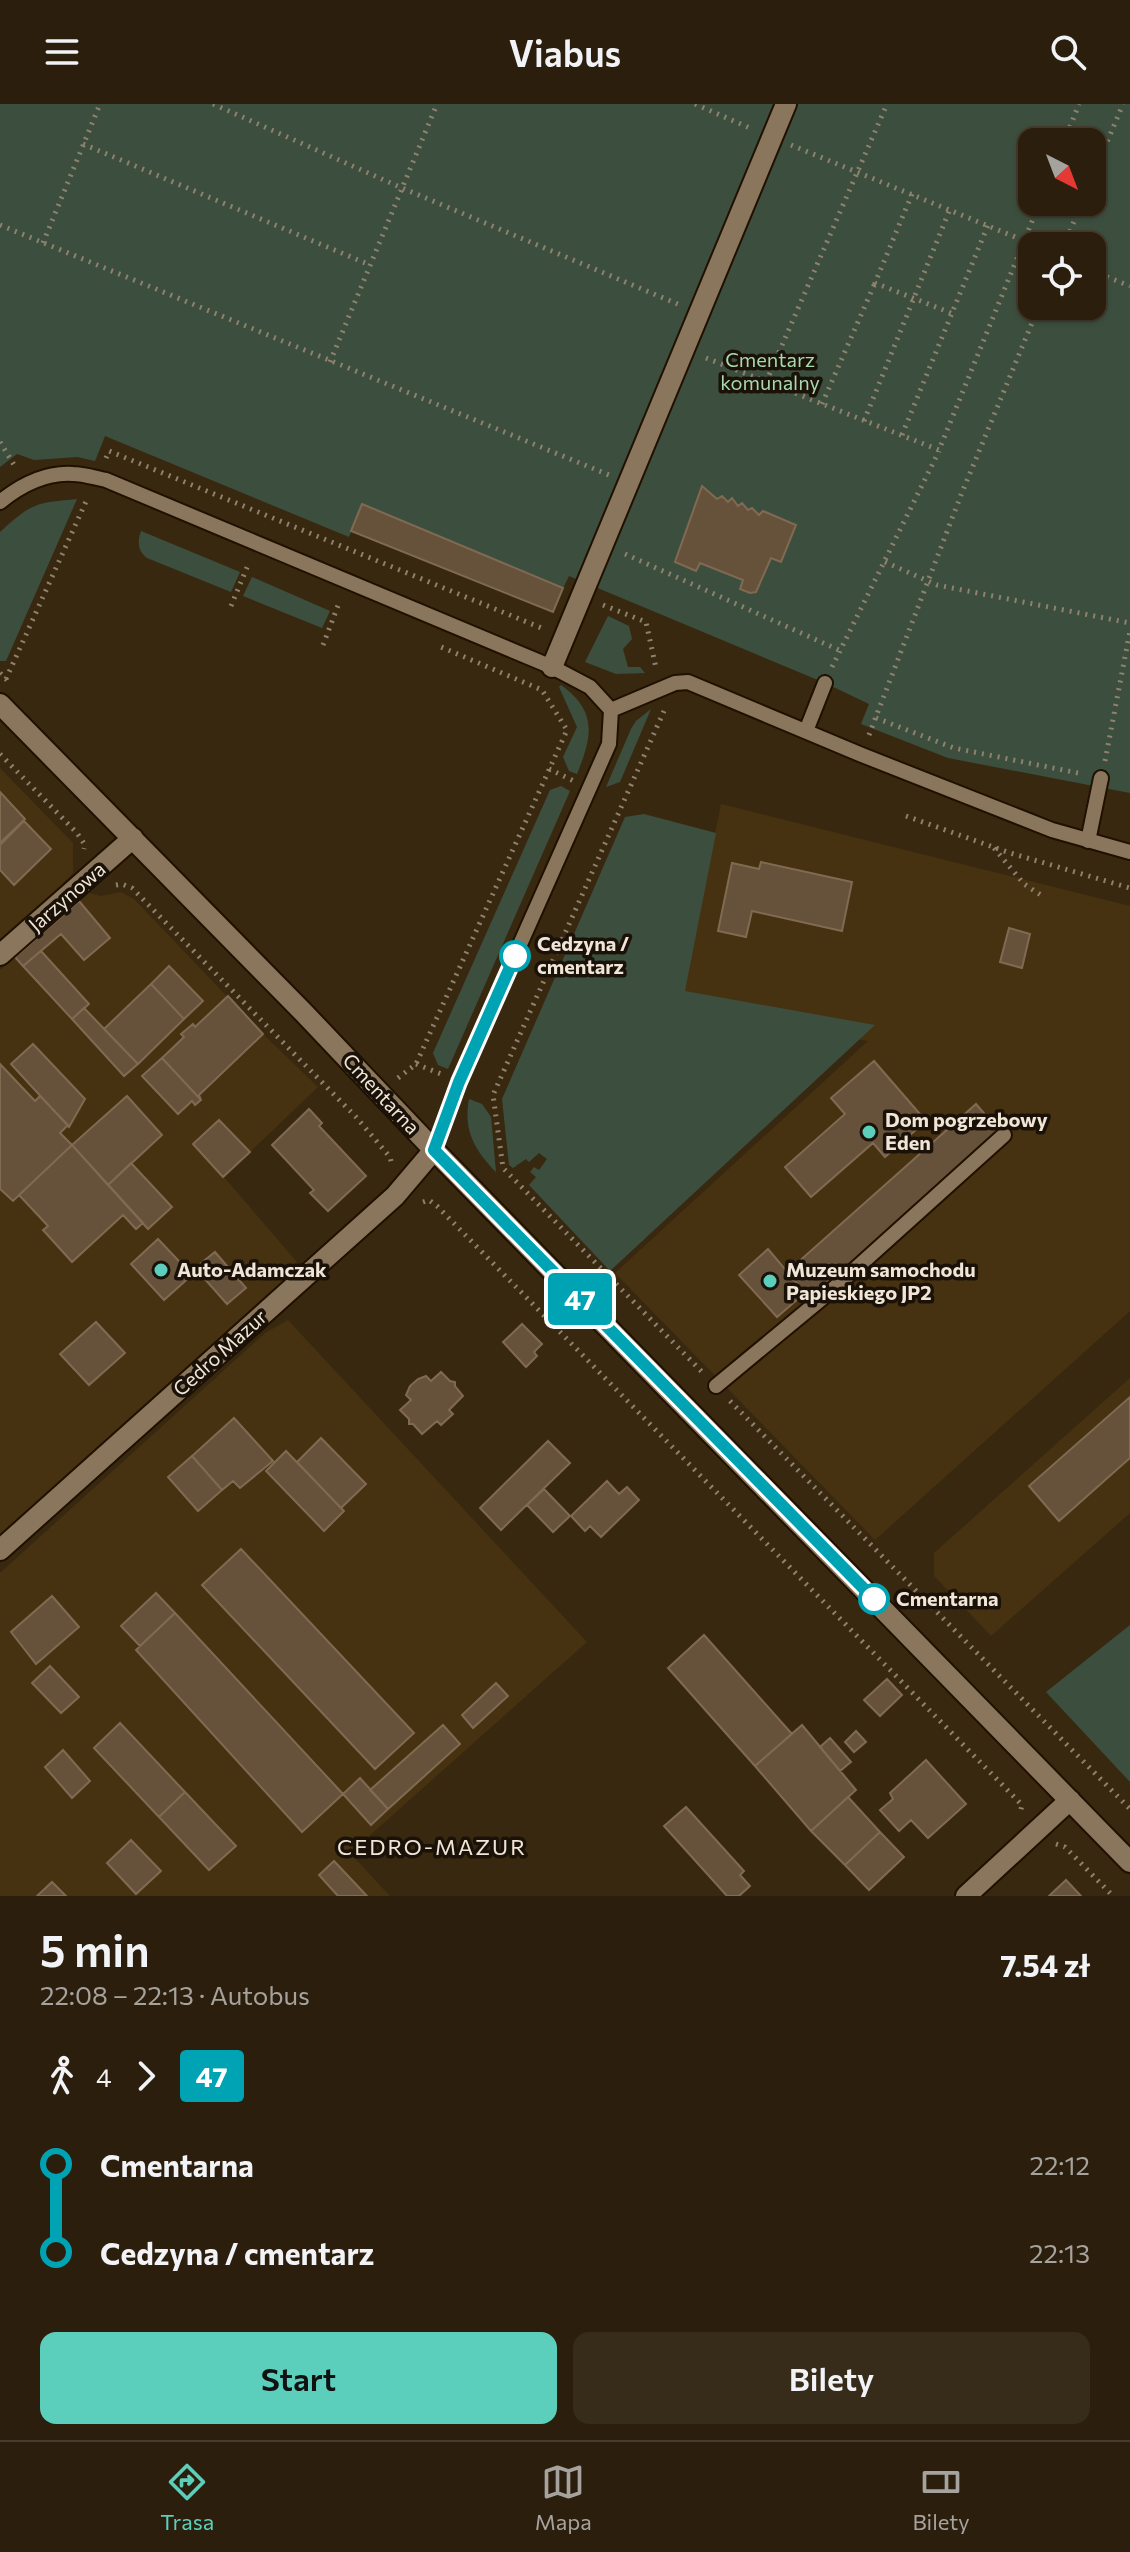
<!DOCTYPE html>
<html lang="pl">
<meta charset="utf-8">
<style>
body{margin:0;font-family:Commissioner,sans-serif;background:#372b1a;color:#f1f3f6;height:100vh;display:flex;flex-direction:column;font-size:30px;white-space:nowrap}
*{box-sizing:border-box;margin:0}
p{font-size:26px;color:#a6a29d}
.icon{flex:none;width:44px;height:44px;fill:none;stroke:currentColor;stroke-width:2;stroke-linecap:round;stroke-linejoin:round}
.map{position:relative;height:1792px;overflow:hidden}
.details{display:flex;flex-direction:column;background:#2b1e0c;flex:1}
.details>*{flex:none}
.badge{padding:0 16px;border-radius:6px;font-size:28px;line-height:52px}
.needle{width:52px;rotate:138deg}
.fabs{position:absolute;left:1018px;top:24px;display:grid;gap:16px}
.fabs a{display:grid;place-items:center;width:88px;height:88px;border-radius:16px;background:#2b1e0c;box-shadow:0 2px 6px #0004,0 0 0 2px #473c2d;font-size:40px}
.map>.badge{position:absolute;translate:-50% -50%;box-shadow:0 0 0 4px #fff}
.legs{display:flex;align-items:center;gap:12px;height:88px;padding:0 40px;font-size:26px}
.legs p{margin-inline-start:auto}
.overview{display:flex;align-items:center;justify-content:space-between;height:136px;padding:0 40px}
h1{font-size:44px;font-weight:600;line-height:60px}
.primary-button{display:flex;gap:16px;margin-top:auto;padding:16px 40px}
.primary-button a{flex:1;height:92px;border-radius:16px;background:#5bcebc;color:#111;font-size:32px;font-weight:600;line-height:92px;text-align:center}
.primary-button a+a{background:#372b1a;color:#f1f3f6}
ul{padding:0 40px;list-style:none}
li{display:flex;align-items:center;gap:28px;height:88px;font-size:30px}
li i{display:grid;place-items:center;width:12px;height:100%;margin:0 10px;background:currentColor}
li i::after{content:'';width:20px;height:20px;margin:-10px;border:6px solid;border-radius:50%;background:#2b1e0c}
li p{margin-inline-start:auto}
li:first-child i{background:linear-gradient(#0000 50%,currentColor 0)}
li:last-child i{background:linear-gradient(currentColor 50%,#0000 0)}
header{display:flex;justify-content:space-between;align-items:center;height:104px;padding:0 40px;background:#2b1e0c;font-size:36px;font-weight:600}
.menu{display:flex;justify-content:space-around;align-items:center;height:112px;border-top:2px solid #473c2d;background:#2b1e0c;font-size:22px;color:#a6a29d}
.menu a{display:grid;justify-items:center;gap:4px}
.menu .selected{color:#5bcebc}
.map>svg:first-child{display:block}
.built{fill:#463111}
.green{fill:#3c4f3f;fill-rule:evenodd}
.building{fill:#66513a;stroke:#806a52;stroke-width:2}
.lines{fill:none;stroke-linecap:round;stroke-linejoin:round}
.service-casing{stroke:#201000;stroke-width:18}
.pedestrian-casing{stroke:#201000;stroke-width:24}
.minor-casing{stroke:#201000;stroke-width:24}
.path{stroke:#8f816e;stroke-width:5;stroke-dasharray:2 6;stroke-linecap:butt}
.service{stroke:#8a765c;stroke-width:14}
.pedestrian{stroke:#8a765c;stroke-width:20}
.minor{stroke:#8a765c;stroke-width:20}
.line-1-casing{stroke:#fff;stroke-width:18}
.line-1{stroke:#00a3b4;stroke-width:12}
.stop-1-dot{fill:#fff;stroke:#00a3b4;stroke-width:4}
.poi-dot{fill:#5bcebc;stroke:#1a1208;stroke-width:3}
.labels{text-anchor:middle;stroke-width:7;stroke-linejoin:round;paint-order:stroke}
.park-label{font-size:20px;fill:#a7d9af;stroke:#1a1208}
.street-label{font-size:20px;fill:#f0e5d7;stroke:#1a1208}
.stop-label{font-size:20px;font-weight:bold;fill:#f0e5d7;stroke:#1a1208;text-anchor:start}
.poi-label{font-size:20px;font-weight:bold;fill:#f0e5d7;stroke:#1a1208;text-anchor:start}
.neighbourhood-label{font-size:22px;letter-spacing:2px;fill:#f0e5d7;stroke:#1a1208}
</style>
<header><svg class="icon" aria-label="menu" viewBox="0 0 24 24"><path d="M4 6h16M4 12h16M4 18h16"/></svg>Viabus<svg class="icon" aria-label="search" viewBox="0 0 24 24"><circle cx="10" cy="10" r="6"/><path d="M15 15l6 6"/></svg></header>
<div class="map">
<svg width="1130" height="1792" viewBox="0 0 1130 1792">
<rect width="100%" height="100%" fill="#392810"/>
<!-- built -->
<path class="built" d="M0,664L73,739V769L44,799L0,837Z
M721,700L1130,802V1207L875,1436L615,1169L868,937L681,902Z
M121,788L134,795L263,930L318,983L224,1073L303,1165L0,1433V866L89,789L101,792Z
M288,1216L587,1538L350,1749L390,1792H0V1469L265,1229Z
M1130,1274V1409L991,1532L934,1472V1449Z"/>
<!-- green -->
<path class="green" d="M0,0H1130V689L948,654L861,620L869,600L825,579L569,472L563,484L363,400L349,433L105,332L95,357L77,353L34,356L17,350L0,363ZM1032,38H1092V98H1032ZM1032,142H1092V202H1032Z
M77,395L6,557H0V428C32,399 35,399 77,395Z
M141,427L240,468L231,488L147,454C138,447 137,438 141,427Z
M252,473L330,507L322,524L243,492Z
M608,512L629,522L632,535L623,545L628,563H640L645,569L616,570L585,558Z
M561,581C598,608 592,632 577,670L569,667L563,653L577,623L559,583Z
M651,605L620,678L606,683L631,625L636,617Z
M561,682L570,687L448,965L438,961L433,949L550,686Z
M644,710L716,729L685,887L875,921L610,1167L529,1081L536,1073L530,1068L534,1063L539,1066L547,1055L539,1049L529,1058L526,1055L513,1064L509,1061L502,995L625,713Z
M469,995L482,1000L491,1013L496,1068C475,1046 463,1027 469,995Z
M1130,1521V1678L1046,1588Z"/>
<!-- building -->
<path class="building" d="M702,382L717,395L722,392L728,398L732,394L738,402L742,399L748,406L752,404L759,411L763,407L796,421L781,458L771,454L756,488L750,489L740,485L743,476L700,459L696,467L675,458Z
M362,400L563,484L553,508L351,427Z
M0,688L25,715L0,739Z
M24,717L51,745L14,781L0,766V741Z
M761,758L852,778L842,827L752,807L746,833L718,827L732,759L759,765Z
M79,797L110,834L84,856L61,830L23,862L15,853Z
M1009,824L1030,830L1022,864L1000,858Z
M41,847L89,900L72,915L23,862Z
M169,862L203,897L184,915L151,880Z
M151,880L184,915L138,960L104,925Z
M228,892L263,930L199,991L201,996L162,954L184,933L181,930L193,920L195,923Z
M84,904L138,960L124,972L72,915Z
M33,940L85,995L69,1023L11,960Z
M162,954L201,996L195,1001L192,997L178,1010L142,972Z
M874,957L926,1017L885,1053L873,1039L811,1093L785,1063L845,1010L831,994Z
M0,960L35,997L40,992L68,1021L60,1029L72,1041L13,1097L0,1085Z
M127,992L162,1031L108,1081L72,1041Z
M976,1000L1000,1028L811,1195L787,1168Z
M309,1005L322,1019L319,1022L366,1072L328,1107L310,1089L314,1086L272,1041Z
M219,1016L250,1048L223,1073L193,1040Z
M72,1041L143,1119L136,1125L123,1111L72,1158L43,1126L48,1122L19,1091Z
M131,1059L172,1103L148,1125L108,1081Z
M158,1135L192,1171L164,1196L131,1160Z
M768,1145L805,1189L777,1213L739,1171Z
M215,1148L246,1184L227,1200L195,1164Z
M96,1218L125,1249L89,1281L60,1250Z
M522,1220L542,1240L534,1248L537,1252L526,1263L503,1238Z
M441,1268L450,1277L455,1278V1282L463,1292L449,1306L453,1310L441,1321L437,1317L422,1330L413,1320H409V1315L400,1306L411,1296L406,1291L410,1282L418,1275L426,1272L431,1277Z
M1130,1293V1354L1059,1417L1029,1382Z
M234,1314L273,1357L240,1384L233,1377L222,1386L192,1352Z
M321,1334L366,1380L341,1404L297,1358Z
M548,1337L570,1359L501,1426L480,1404Z
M286,1347L344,1407L324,1427L266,1367Z
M192,1352L222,1386L198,1407L168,1373Z
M607,1377L619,1390L627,1383L639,1396L601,1433L590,1422L585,1427L571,1412Z
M544,1385L570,1412L553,1428L527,1401Z
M241,1445L414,1629L375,1665L202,1481Z
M156,1489L175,1509L140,1542L121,1522Z
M52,1492L79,1523L36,1560L11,1528Z
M175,1509L343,1690L302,1728L136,1546Z
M704,1531L792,1630L755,1662L668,1564Z
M50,1562L79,1593L61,1609L32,1579Z
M887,1575L902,1591L880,1612L864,1596Z
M496,1579L508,1592L473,1624L462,1611Z
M120,1619L185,1688L159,1713L94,1644Z
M443,1621L460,1640L388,1705L370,1686Z
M802,1621L856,1686L811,1727L755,1662Z
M856,1627L866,1638L854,1648L845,1638Z
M830,1634L851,1658L840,1667L820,1643Z
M63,1646L90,1677L72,1694L45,1663Z
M926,1656L966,1700L928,1734L911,1716L899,1727L880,1706L893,1695L890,1689Z
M360,1674L388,1705L371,1721L343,1690Z
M185,1688L236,1742L209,1766L159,1713Z
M848,1693L880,1728L845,1761L811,1727Z
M686,1703L744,1767L740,1771L750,1782L739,1792H727L664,1722Z
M880,1728L904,1753L869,1786L845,1761Z
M131,1736L161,1767L136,1790L107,1759Z
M334,1757L367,1792H338L319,1771Z
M1066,1776L1081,1792H1049Z
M52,1778L66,1792H37Z"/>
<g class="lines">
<!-- service casing -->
<g class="service-casing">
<path id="service" d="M0,398C21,381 45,368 73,370C84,370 95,374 106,376L552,563L590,583L611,606L609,640L459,978L434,1046
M611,606L675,579L688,578L862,651L1052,726L1130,748
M806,627L825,579
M1088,737L1101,674
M716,1282L832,1186L1004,1031"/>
</g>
<!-- pedestrian casing -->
<g class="pedestrian-casing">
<path id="pedestrian" d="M552,563L786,0"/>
</g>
<!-- minor casing -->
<g class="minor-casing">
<path id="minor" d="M0,600L304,909L434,1046L1130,1758
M0,851L133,734
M0,1446L395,1092L434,1046
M966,1792L1070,1696"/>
</g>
<!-- path -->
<path class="path" d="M213,0L402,84L680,201
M695,0L752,25
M1064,38L1079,0
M83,40L370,161
M791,41L1037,142
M1092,74L1123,0
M912,90L875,179L951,209
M0,121L609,371
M43,139L100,0
M1064,142L1082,98
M1092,167L1130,182
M706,254L939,346L1040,98
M330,258L437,0
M766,278L887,0
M822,300L875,179
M864,317L950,105
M902,331L988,121
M0,338L16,364
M106,354L109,347L544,525
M625,450L839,546
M885,458L937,481L1130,519
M603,501L646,518L656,564
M231,502L248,461
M323,541L339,499
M832,563L939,347
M0,569L8,577
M6,575L88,393
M664,607L493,991L503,1064L704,1270
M876,614L954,644L1083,670
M869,631L961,391L1039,202
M0,650L77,729L85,741L84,745
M1105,657L1130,527
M549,665L574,677
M906,712L1010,749L1130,784
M994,744L1024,780L1044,793
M116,781L122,780L132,784L356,1013L390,1053L392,1061
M416,960L441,970
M398,974L416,960L567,626L542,586L441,543
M423,1098L429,1096L437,1102L1022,1701L1020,1710
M730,1297L1130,1705
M1056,1740L1065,1743L1113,1792"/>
<!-- service -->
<use href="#service" class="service"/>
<!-- pedestrian -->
<use href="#pedestrian" class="pedestrian"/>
<!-- minor -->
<use href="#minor" class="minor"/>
</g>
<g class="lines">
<!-- line-1 casing -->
<g class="line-1-casing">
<path id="line-1" d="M515,852L459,978L434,1046L874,1495"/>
</g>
<!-- line-1 -->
<use href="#line-1" class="line-1"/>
</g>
<!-- markers -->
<g class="stop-1-dot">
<circle cx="515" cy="852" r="14"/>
<circle cx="874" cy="1495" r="14"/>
</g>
<g class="poi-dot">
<circle cx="869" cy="1028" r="8"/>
<circle cx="161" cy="1166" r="8"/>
<circle cx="770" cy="1177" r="8"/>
</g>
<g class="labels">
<!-- park labels -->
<g class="park-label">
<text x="770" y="263">Cmentarz<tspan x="770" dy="23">komunalny</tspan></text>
</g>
<!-- street labels -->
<g class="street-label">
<text transform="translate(67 793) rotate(-41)" y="7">Jarzynowa</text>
<text transform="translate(381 990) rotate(47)" y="7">Cmentarna</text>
<text transform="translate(220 1249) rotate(-42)" y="7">Cedro Mazur</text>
</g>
<!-- stop labels -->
<g class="stop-label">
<text x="537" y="847">Cedzyna /<tspan x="537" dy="23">cmentarz</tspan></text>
<text x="896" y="1502">Cmentarna</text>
</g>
<!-- poi labels -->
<g class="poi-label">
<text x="885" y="1023">Dom pogrzebowy<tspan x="885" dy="23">Eden</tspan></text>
<text x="177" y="1173">Auto-Adamczak</text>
<text x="786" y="1173">Muzeum samochodu<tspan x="786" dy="23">Papieskiego JP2</tspan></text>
</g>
<!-- neighbourhood labels -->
<g class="neighbourhood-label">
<text x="432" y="1751">CEDRO-MAZUR</text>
</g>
</g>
</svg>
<div class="fabs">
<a><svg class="needle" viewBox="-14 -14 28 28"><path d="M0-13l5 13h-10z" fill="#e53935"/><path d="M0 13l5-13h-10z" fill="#a6a29d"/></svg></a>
<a><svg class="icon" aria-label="locate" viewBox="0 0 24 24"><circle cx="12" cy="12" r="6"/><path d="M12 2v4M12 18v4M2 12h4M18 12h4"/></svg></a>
</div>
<b class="badge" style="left:580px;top:1195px;background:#00a3b4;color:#fff">47</b>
</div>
<section class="details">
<div class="overview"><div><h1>5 min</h1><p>22:08 – 22:13 · Autobus</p></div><b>7.54 zł</b></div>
<div class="legs"><svg class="icon" aria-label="walk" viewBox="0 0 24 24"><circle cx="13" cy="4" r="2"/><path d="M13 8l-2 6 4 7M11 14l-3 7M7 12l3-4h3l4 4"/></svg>4<svg class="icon" aria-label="forward" viewBox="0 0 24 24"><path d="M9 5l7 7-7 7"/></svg><b class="badge" style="background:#00a3b4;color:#fff">47</b></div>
<ul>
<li><i style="color:#00a3b4"></i><b>Cmentarna</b><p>22:12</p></li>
<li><i style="color:#00a3b4"></i><b>Cedzyna / cmentarz</b><p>22:13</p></li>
</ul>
<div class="primary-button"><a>Start</a><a>Bilety</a></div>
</section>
<nav class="menu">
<a class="selected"><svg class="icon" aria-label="directions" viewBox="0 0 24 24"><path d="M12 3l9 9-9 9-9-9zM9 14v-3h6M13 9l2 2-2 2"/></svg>Trasa</a>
<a><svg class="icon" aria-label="map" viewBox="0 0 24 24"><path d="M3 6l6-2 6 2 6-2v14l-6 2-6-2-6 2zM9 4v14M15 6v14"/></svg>Mapa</a>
<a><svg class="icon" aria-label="tickets" viewBox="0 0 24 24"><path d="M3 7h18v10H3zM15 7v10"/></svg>Bilety</a>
</nav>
